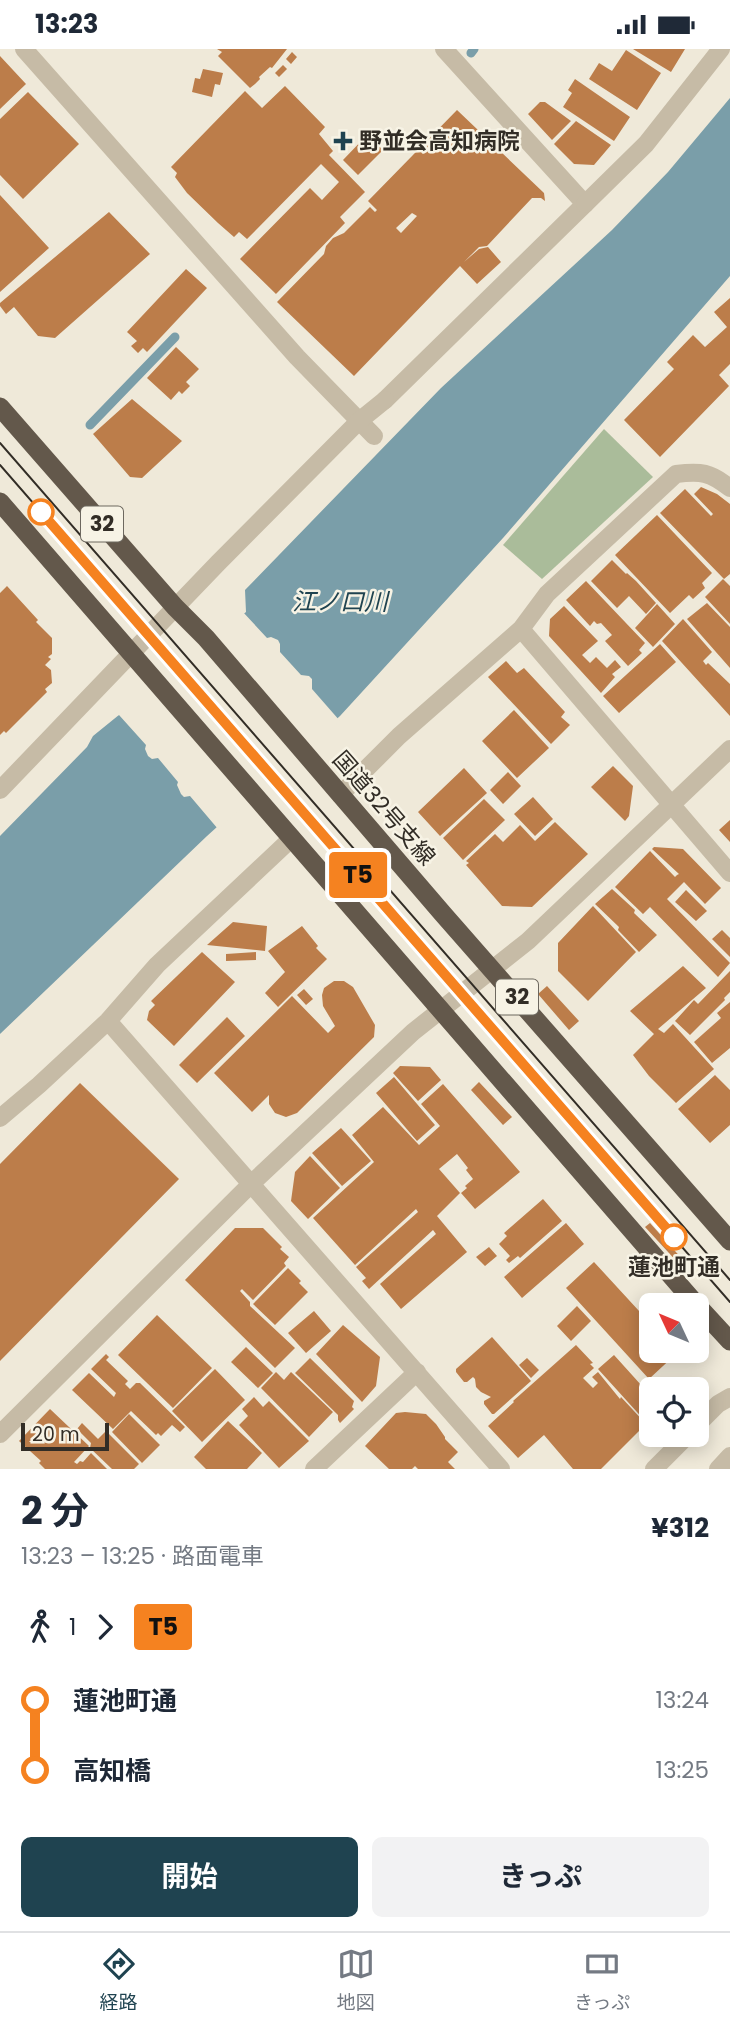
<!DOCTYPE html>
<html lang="ja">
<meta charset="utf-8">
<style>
body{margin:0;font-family:Poppins,"Noto Sans JP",sans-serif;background:#f2f2f3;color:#1f2937;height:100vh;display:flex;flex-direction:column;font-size:26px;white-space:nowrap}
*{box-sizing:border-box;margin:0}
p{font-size:23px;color:#747a83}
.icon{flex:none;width:38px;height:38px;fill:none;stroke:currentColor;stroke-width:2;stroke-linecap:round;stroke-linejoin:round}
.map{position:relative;height:1420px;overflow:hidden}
.panel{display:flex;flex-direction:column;background:#fff;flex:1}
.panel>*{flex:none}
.badge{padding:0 14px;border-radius:5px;font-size:24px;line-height:46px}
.needle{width:46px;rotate:314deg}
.tools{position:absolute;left:639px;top:1244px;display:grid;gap:14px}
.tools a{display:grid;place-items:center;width:70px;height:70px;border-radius:10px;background:#fff;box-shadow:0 4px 18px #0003;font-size:35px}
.scale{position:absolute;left:21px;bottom:18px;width:88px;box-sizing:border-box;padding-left:7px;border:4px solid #322d26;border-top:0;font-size:19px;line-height:24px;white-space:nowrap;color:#322d26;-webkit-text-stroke:5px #f7f3e5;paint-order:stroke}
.map>.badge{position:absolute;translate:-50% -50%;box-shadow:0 0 0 4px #fff}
.legs{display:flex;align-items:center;gap:10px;height:77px;padding:0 21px;font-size:23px}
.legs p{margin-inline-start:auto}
.head{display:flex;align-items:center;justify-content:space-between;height:119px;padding:0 21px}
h1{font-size:38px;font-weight:700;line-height:52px}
.button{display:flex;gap:14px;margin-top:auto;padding:14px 21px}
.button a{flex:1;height:80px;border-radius:10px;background:#1f4350;color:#fff;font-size:28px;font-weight:700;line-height:80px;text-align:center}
.button a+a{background:#f2f2f3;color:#1f2937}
ul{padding:0 21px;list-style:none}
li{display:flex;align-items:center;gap:24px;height:70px;font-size:26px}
li i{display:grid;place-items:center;width:10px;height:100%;margin:0 9px;background:currentColor}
li i::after{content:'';width:18px;height:18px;margin:-9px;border:5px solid;border-radius:50%;background:#fff}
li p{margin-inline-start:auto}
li:first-child i{background:linear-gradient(#0000 50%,currentColor 0)}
li:last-child i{background:linear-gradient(currentColor 50%,#0000 0)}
.status{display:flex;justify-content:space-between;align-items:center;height:49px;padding:0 35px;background:#fff;direction:ltr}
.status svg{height:19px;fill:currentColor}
.dock{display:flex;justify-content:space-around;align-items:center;height:98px;border-top:2px solid #e0e1e3;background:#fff;font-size:19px;color:#747a83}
.dock a{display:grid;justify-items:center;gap:4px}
.dock .selected{color:#1f4350}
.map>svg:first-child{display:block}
.green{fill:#aabc9a}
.water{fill:#7a9ea9}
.pier{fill:#efe9d9}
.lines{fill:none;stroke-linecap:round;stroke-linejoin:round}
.stream{stroke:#7a9ea9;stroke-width:9}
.building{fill:#bc7d4a;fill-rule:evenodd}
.minor{stroke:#c6bba6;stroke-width:18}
.tertiary{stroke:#c6bba6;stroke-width:18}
.trunk{stroke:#63584b;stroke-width:19}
.tram{stroke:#322d26;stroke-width:2}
.line-1-casing{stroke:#fff;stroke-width:16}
.line-1{stroke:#f58220;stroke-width:10}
.poi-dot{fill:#1f4350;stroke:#f7f3e5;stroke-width:2.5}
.stop-1-dot{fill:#fff;stroke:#f58220;stroke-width:3.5}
.labels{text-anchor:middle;stroke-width:5;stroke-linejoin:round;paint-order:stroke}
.shield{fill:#f7f3e5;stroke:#6d685f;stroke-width:2}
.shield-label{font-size:21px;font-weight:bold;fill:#322d26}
.poi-label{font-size:23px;font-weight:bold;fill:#322d26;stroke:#f7f3e5;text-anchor:start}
.street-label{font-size:23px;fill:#322d26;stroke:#f7f3e5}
.stop-label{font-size:23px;font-weight:bold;fill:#322d26;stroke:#f7f3e5}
.water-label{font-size:24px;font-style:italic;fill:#1f4350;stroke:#f7f3e5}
</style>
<div class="status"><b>13:23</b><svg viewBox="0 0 49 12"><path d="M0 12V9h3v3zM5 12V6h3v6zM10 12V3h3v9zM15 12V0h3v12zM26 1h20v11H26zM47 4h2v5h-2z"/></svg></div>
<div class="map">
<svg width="730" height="1420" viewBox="0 0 730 1420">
<rect width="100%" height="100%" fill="#efe9d9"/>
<!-- green -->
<path class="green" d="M604,380L653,428L542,530L503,496Z"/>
<!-- water -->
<path class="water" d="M730,49V227L503,489L340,667L207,787L0,985V787L87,698L93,687L246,563L245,541L441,339L612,181L668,123Z"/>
<!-- pier -->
<path class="pier" d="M242,562L267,589L271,588L278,591L280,595V603L301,626L309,627L312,630V640L340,672L218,780L190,747L184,748L181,745L177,736L178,733L158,709L152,710L148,707L145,700L146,696L119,666L116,667Z"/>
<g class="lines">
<!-- stream -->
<path class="stream" d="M471,4L474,0
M90,376L175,288"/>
</g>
<!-- building -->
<path class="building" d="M217,0H287L272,19L270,18L259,28L260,30L255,35L250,39L218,7L222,3Z
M633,0H685L671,23Z
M626,1L661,24L637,61L589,30L599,14L612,22Z
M292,3L297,8L291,15L286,10Z
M0,7L26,35L0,60Z
M283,16L287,20L279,28L275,24Z
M203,20L223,24L220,36L215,35L212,48L192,43L195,29L200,30Z
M575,30L630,68L614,92L563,58L572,44L568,41Z
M285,37L325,78L319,85L333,102L329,106L365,143L340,168L345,174L276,245L240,210L310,139L322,151L339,133L321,115L247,190L239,183L234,188L218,174L187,144L175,128L177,124L171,118L245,42L262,59Z
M28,43L79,95L23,150L0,126V70Z
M540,53H545L571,72L552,91L528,65Z
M457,61L544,144L545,152L541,149H532L487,197L479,198L464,213L479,200L488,198L501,213L477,235L460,217L354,327L277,253L324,205L326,197L333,189L344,184L370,158L375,163L377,161L368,152ZM412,164L417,167L401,184L396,179Z
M576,72L611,96L594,116L574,115L554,95Z
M367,86L383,101L358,126L343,111Z
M0,146L49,199L0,243Z
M109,163L150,205L55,289L38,287L14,258L6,265L0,257V254Z
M186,220L207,239L147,303L143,299L138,304L131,297L137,292L127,283Z
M730,249V315L719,326L729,337L660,408L624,371L674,320L667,313L693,286L705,298L727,278L714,263Z
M176,298L199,320L186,333L190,337L182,345L179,342L171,351L147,329Z
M132,350L182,392L142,429L130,428L93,385Z
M701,438L717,445L730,455V525L724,530L660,464L685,440L711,467L713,465L694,445Z
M657,466L712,524L702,534L705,539L693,550L689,546L670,564L615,506Z
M612,511L626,525L627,524L636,532L656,554L646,565L629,547L617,559L591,532Z
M723,530L730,537V575L705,548Z
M586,532L645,594L639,601L642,604L628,617L605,592L612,586L601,574L597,575L594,572L590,577L566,551Z
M7,537L38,571L36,573L52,589V605L48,608L51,610L45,616L51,621L52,634L45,640L47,643L6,684L4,682L0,686V544Z
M707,554L730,578V619L687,570Z
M657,555L675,575L653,598L635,579Z
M564,557L598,592L582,606L590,614L596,608L607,619L615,611L621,618L612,625L615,628L601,644L549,587L550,570Z
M683,570L712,603L703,612L706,616L708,614L730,635V667L662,592Z
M660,595L676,613L619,664L603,647Z
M506,612L517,624L524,619L565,663L561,668L570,676L551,695L488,628Z
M514,661L549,699L517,729L482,692Z
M613,717L633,737L629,767L625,772L591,738Z
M464,719L487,744L440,787L418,763Z
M508,723L521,737L503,755L490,741Z
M533,748L553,770L535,787L514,765Z
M484,750L505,771L463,811L443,789Z
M730,771V793L719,781Z
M555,773L588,805L532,858L502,857L466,816L469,814L466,812L495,785L503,793L520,776L535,792Z
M654,798L683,800L721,839L705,855L684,833L667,850L730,914L718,928L650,858L643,865L615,838L650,802L675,828L677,826L679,825L652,800Z
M612,840L635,861L634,864L657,886L639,903L618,881L619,878L595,855Z
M686,841L707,862L696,872L675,853Z
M593,857L636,903L588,952L558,922V894Z
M233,873L267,877L265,902L207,896Z
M302,877L318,897L316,899L327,910L278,958L265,944L285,923L268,902Z
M722,881L730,889V908L712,890Z
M202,903L235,933L174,997L147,971L149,962L155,956L151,952Z
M256,903V911L226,912V905Z
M683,917L706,939L658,980L664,984L673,975L714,1020L676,1054L649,1027L633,1006L654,985L630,962Z
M730,922V943L724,949L725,951L690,986L675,972L694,951L698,955Z
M334,932H344L353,938L375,976L374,988L297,1064L286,1068L275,1064L269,1055V1046L252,1063L214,1024L292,947L328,984L335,977L323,957L322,946L324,939Z
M547,937L579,972L569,981L538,945Z
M304,940L313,950L306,956L297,946Z
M730,953V999L712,1014L694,993L721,969L717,964Z
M227,968L245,987L197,1034L179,1016Z
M400,1017L430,1018L441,1031L418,1052L393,1024Z
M715,1026L730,1041V1076L710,1094L678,1060Z
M394,1028L435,1076L417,1092L376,1044Z
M479,1033L512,1068L503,1076L471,1041Z
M80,1034L179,1130L0,1312V1115Z
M443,1035L520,1123L475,1160L461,1144L467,1139L465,1137L473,1130L466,1121L468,1119L457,1105L439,1120L460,1144L437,1167L467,1203L401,1260L380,1235L436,1185L433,1181L369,1240L362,1232L366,1229L356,1218L418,1163L416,1160L355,1216L313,1169L374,1113L352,1086L383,1058L419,1096L440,1077L421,1055Z
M341,1079L371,1112L342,1137L312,1104Z
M310,1107L340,1139L308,1170L291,1152L295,1123Z
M543,1150L562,1172L520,1209L518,1207L509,1214L506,1211L510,1207L499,1195L507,1187L504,1184Z
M566,1174L584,1195L522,1249L504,1228Z
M650,1174L684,1212L680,1216L645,1178Z
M235,1179H263L282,1198L280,1200L289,1208L284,1214L286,1217L253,1251L242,1240L240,1242L250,1253V1257L295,1299L275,1319L185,1231Z
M489,1198L497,1207L485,1217L476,1208Z
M594,1213L651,1275V1302H676L677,1304L649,1330L566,1239Z
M288,1219L301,1232L299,1234L308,1243L275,1276L253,1255Z
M577,1257L591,1272L571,1292L557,1277Z
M314,1262L331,1282L306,1304L288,1284Z
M157,1266L212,1319L173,1359L118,1306Z
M343,1276L380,1308L376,1337L362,1353L316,1305Z
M492,1288L531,1332L494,1365H492L484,1355V1352L491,1348L481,1343L476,1338L475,1330L473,1328L467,1333H464L456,1323V1320Z
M576,1296L593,1314L590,1315L594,1319L583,1329L593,1339L598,1334L592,1328L598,1323L620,1350L621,1348L646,1375L601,1420H573L544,1386L518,1409L488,1377L514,1353L513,1352Z
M246,1298L273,1324L258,1339L231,1313Z
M106,1305L109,1308L106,1311L128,1332L125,1335L130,1340L136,1334H140L185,1378L180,1383L172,1376L161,1387L158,1384L156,1386L131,1362L113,1380L72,1341L89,1324L114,1348L116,1344L91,1320Z
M614,1306L651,1347V1369L646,1373L598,1320Z
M310,1309L354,1352L352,1358L354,1360L340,1374L338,1371V1366L295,1324Z
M527,1309L539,1321L531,1329L519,1316Z
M215,1320L245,1351L202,1393L172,1362Z
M276,1323L284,1331L291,1323L333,1363L309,1388L261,1339Z
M254,1348L263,1358L269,1352L309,1392L279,1419L239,1376L248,1367L242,1360Z
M50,1360L89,1397L74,1413L77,1415L80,1412L83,1413L91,1404L107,1420H45L39,1414L41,1412L19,1392Z
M405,1363L426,1365L436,1375L445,1388V1390L458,1403L448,1413L455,1420H418L415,1417L412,1420H389L365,1397L396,1364Z
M129,1365L160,1396L142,1414L112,1383Z
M228,1372L262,1404L247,1420H206L194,1408Z
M82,1374L98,1390L106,1382L139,1415L134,1420H112L90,1399L91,1394L77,1380Z"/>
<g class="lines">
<!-- minor -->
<path class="minor" d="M24,0L297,308L374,387
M385,351L585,155L444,0
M521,580L730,824
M340,746L399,687L521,580L547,545L676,425C701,422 710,423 730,439
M108,972L501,1420
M0,1069L39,1036L108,972L157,916L292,789
M0,1385L251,1135L413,983L528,892L730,700
M314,1420L417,1323"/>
<!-- tertiary -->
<path class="tertiary" d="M585,155L646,95L721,0
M0,741L218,514L359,372L385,351
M696,1377L718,1355L730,1348
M654,1420L688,1386
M718,1420L730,1407"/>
<!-- trunk -->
<path class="trunk" d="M0,358L175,558L206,589L443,865L730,1192
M0,453L694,1253L730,1292"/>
<!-- tram -->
<path class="tram" d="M0,394L730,1231
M0,416L730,1253"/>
</g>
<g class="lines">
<!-- line-1 casing -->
<g class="line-1-casing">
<path id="line-1" d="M41,463L674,1188"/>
</g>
<!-- line-1 -->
<use href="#line-1" class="line-1"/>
</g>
<!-- markers -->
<path class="poi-dot" d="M339.5 81.5h7v7h7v7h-7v7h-7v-7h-7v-7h7z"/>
<g class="stop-1-dot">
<circle cx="41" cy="463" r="12"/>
<circle cx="674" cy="1188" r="12"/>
</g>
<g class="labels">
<!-- shield labels -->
<g class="shield">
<rect x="81" y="457.5" width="42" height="35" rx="5"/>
<rect x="496" y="930.5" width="42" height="35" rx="5"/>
</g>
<g class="shield-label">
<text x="102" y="482">32</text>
<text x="517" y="955">32</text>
</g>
<!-- poi labels -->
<g class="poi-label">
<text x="359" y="100">野並会高知病院</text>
</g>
<!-- street labels -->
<g class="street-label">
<text transform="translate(384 759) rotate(49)" y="8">国道32号支線</text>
</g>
<!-- stop labels -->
<g class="stop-label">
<text x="674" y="1226">蓮池町通</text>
</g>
<!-- water labels -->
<g class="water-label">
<text x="340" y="561">江ノ口川</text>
</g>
</g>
</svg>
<div class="tools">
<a><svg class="needle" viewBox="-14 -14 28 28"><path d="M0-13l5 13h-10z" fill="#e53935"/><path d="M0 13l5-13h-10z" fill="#747a83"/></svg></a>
<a><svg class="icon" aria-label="locate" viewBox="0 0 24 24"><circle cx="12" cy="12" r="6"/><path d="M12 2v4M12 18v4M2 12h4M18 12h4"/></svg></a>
</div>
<div class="scale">20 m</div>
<b class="badge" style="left:358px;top:826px;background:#f58220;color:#111">T5</b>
</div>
<section class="panel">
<div class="head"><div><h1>2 分</h1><p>13:23 – 13:25 · 路面電車</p></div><b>¥312</b></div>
<div class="legs"><svg class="icon" aria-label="walk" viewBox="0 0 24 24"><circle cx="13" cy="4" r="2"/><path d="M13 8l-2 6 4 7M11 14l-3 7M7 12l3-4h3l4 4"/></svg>1<svg class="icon" aria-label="forward" viewBox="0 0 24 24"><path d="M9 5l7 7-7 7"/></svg><b class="badge" style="background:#f58220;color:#111">T5</b></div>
<ul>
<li><i style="color:#f58220"></i><b>蓮池町通</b><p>13:24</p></li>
<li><i style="color:#f58220"></i><b>高知橋</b><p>13:25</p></li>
</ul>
<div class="button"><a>開始</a><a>きっぷ</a></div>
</section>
<nav class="dock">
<a class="selected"><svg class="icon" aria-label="directions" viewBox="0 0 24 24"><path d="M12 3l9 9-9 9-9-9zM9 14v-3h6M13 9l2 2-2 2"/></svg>経路</a>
<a><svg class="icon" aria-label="map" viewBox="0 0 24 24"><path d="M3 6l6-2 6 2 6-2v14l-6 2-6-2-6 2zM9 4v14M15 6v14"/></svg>地図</a>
<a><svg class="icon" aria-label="tickets" viewBox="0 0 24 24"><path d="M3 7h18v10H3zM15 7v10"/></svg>きっぷ</a>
</nav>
